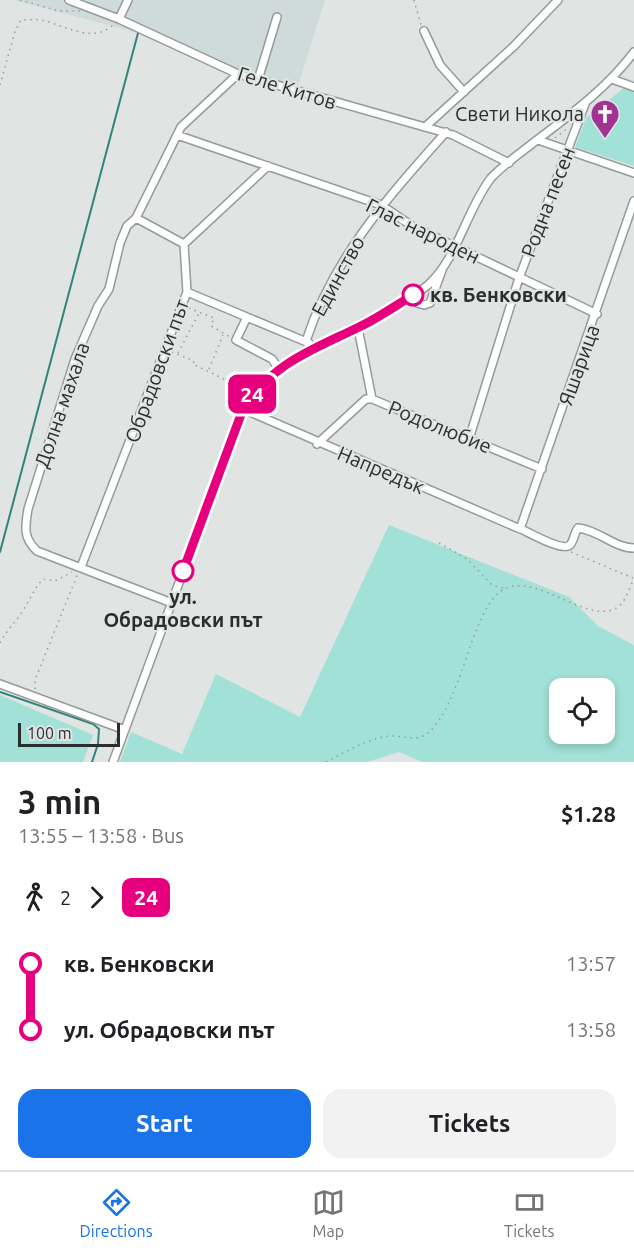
<!DOCTYPE html>
<meta charset="utf-8">
<style>
body{margin:0;font-family:Ubuntu,sans-serif;background:#f2f2f2;color:#202124;height:100vh;display:flex;flex-direction:column;font-size:22px;white-space:nowrap}
*{box-sizing:border-box;margin:0}
p{font-size:20px;color:#757577}
.icon{flex:none;width:33px;height:33px;fill:none;stroke:currentColor;stroke-width:2;stroke-linecap:round;stroke-linejoin:round}
.map{position:relative;height:762px;overflow:hidden}
.sheet{display:flex;flex-direction:column;background:#fff;flex:1}
.sheet>*{flex:none}
.badge{padding:0 12px;border-radius:9px;font-size:21px;line-height:39px}
.buttons{position:absolute;left:549px;top:678px;display:grid;gap:12px}
.buttons a{display:grid;place-items:center;width:66px;height:66px;border-radius:12px;background:#fff;box-shadow:0 3px 9px #0003;font-size:30px}
.scale{position:absolute;left:18px;bottom:15px;width:102px;box-sizing:border-box;padding-left:6px;border:3px solid #2c2e2e;border-top:0;font-size:16px;line-height:21px;white-space:nowrap;color:#2c2e2e;-webkit-text-stroke:4px #e0e5e4;paint-order:stroke}
.map>.badge{position:absolute;translate:-50% -50%;box-shadow:0 0 0 3px #fff}
.legs{display:flex;align-items:center;gap:9px;height:66px;padding:0 18px;font-size:20px}
.legs p{margin-inline-start:auto}
.head{display:flex;align-items:center;justify-content:space-between;height:102px;padding:0 18px}
h1{font-size:33px;font-weight:700;line-height:45px}
.cta{display:flex;gap:12px;margin-top:auto;padding:12px 18px}
.cta a{flex:1;height:69px;border-radius:18px;background:#1a73e8;color:#fff;font-size:24px;font-weight:700;line-height:69px;text-align:center}
.cta a+a{background:#f2f2f2;color:#202124}
ul{padding:0 18px;list-style:none}
li{display:flex;align-items:center;gap:21px;height:66px;font-size:22px}
li i{display:grid;place-items:center;width:9px;height:100%;margin:0 8px;background:currentColor}
li i::after{content:'';width:15px;height:15px;margin:-8px;border:4px solid;border-radius:50%;background:#fff}
li p{margin-inline-start:auto}
li:first-child i{background:linear-gradient(#0000 50%,currentColor 0)}
li:last-child i{background:linear-gradient(currentColor 50%,#0000 0)}
.menu{display:flex;justify-content:space-around;align-items:center;height:84px;border-top:2px solid #e0e0e0;background:#fff;font-size:16px;color:#757577}
.menu a{display:grid;justify-items:center;gap:3px}
.menu .on{color:#1a73e8}
.map>svg:first-child{display:block}
.built{fill:#cedbda}
.green{fill:#a1e1d7;fill-rule:evenodd}
.lines{fill:none;stroke-linecap:round;stroke-linejoin:round}
.stream{stroke:#30857b;stroke-width:2}
.minor-casing{stroke:#969a9a;stroke-width:10}
.path{stroke:#989b9b;stroke-width:1.5;stroke-dasharray:1.5 4.5;stroke-linecap:butt}
.minor{stroke:#fff;stroke-width:7}
.line-1-casing{stroke:#fff;stroke-width:14}
.line-1{stroke:#e6007e;stroke-width:9}
.stop-1-dot{fill:#fff;stroke:#e6007e;stroke-width:3}
.labels{text-anchor:middle;stroke-width:4.5;stroke-linejoin:round;paint-order:stroke}
.street-label{font-size:20px;fill:#2c2e2e;stroke:#e0e5e4}
.poi-label{font-size:20px;fill:#2c2e2e;stroke:#e0e5e4;text-anchor:end}
.stop-label{font-size:20px;font-weight:bold;fill:#2c2e2e;stroke:#e0e5e4;text-anchor:start}
</style>
<div class="map">
<svg width="634" height="762" viewBox="0 0 634 762">
<rect width="100%" height="100%" fill="#e0e5e4"/>
<!-- built -->
<path class="built" d="M14,0H325L296,92L238,74L139,29L138,33Z"/>
<!-- green -->
<path class="green" d="M624,88L634,91V166L575,147L586,118Z
M389,525L569,597L598,626L634,645V762H422L399,752L367,762H120L131,732L182,754L216,674L300,717ZM560,688H604V734H560Z
M0,695L93,735L83,762H0Z"/>
<g class="lines">
<!-- stream -->
<path class="stream" d="M0,552L138,33
M0,692L93,724L99,729L98,744L92,762"/>
<!-- minor casing -->
<g class="minor-casing">
<path id="minor" d="M69,0L119,19L238,74L453,135L509,163
M119,19L128,0
M424,31L440,65L464,92
M612,79L634,87
M258,80L277,17
M425,127L514,46L558,0
M177,135L381,205L412,226L597,314
M538,140L634,173
M136,218L127,226L120,243L109,289L98,306L75,359L28,509C25,527 23,538 37,551L172,603
M184,244L136,218L181,127L238,74
M184,244L268,166
M187,292L309,343
M413,295L417,303L424,305L430,303L442,270
M247,317L236,340L272,359L279,369
M358,328L372,399L542,469
M306,341C333,258 389,196 446,132
M243,409L520,529L634,201
M469,439L519,278L585,104
M317,444L366,399H372
M519,528C528,532 562,552 570,545C574,541 574,533 578,528C599,530 614,548 634,548
M81,567L187,292L184,244
M0,684L125,730
M113,762L243,409C279,353 340,338 395,306C406,299 419,293 429,284C457,259 467,209 491,178C503,165 519,154 533,143C570,115 606,89 634,52"/>
</g>
<!-- path -->
<path class="path" d="M20,0L59,11H80
M414,0L421,25
M0,85L15,31L21,20C27,20 34,19 41,20C65,25 93,45 114,24
M555,138L568,128
M189,308L214,318L211,326L230,337
M172,352L194,361L193,364L232,383
M178,353L199,313
M209,369L223,335
M439,543L467,559L492,585L503,588
M571,552L633,578
M0,643C6,631 15,623 22,612C30,600 33,590 43,579L55,581L72,572
M35,689V680L78,573
M326,762C345,752 367,739 389,736C403,735 417,743 429,732C462,702 471,612 501,591C535,567 595,634 622,603C627,597 630,586 634,579"/>
<!-- minor -->
<use href="#minor" class="minor"/>
</g>
<g class="lines">
<!-- line-1 casing -->
<g class="line-1-casing">
<path id="line-1" d="M183,571L243,409C273,363 310,351 357,328C377,319 395,306 413,295"/>
</g>
<!-- line-1 -->
<use href="#line-1" class="line-1"/>
</g>
<!-- icons -->
<defs>
<g id="church-pin" transform="scale(1.5)"><path d="M0 17L-7.5 6A9.5 9.5 0 1 1 7.5 6Z" fill="#a13391" stroke="#e0e5e4"/><path d="M-1.2-6h2.4v3.5h3.3v2.4h-3.3V6h-2.4V-.1h-3.3v-2.4h3.3Z" fill="#fff"/></g>
</defs>
<g fill-rule="evenodd">
<use href="#church-pin" x="605" y="114"/>
</g>
<!-- markers -->
<g class="stop-1-dot">
<circle cx="413" cy="295" r="10"/>
<circle cx="183" cy="571" r="10"/>
</g>
<g class="labels">
<!-- street labels -->
<g class="street-label">
<text transform="translate(287 88) rotate(17)" y="7">Геле Китов</text>
<text transform="translate(548 202) rotate(-69)" y="7">Родна песен</text>
<text transform="translate(423 231) rotate(26)" y="7">Глас народен</text>
<text transform="translate(338 276) rotate(-61)" y="7">Единство</text>
<text transform="translate(579 365) rotate(-70)" y="7">Яшарица</text>
<text transform="translate(157 371) rotate(-70)" y="7">Обрадовски път</text>
<text transform="translate(62 405) rotate(-71)" y="7">Долна махала</text>
<text transform="translate(440 427) rotate(22)" y="7">Родолюбие</text>
<text transform="translate(381 470) rotate(23)" y="7">Напредък</text>
</g>
<!-- poi labels -->
<g class="poi-label">
<text x="584" y="121">Свети Никола</text>
</g>
<!-- stop labels -->
<g class="stop-label">
<text x="430" y="302">кв. Бенковски</text>
<text x="183" y="604" text-anchor="middle">ул.<tspan x="183" dy="23">Обрадовски път</tspan></text>
</g>
</g>
</svg>
<div class="buttons">
<a><svg class="icon" aria-label="locate" viewBox="0 0 24 24"><circle cx="12" cy="12" r="6"/><path d="M12 2v4M12 18v4M2 12h4M18 12h4"/></svg></a>
</div>
<div class="scale">100 m</div>
<b class="badge" style="left:252px;top:394px;background:#e6007e;color:#fff">24</b>
</div>
<section class="sheet">
<div class="head"><div><h1>3 min</h1><p>13:55 – 13:58 · Bus</p></div><b>$1.28</b></div>
<div class="legs"><svg class="icon" aria-label="walk" viewBox="0 0 24 24"><circle cx="13" cy="4" r="2"/><path d="M13 8l-2 6 4 7M11 14l-3 7M7 12l3-4h3l4 4"/></svg>2<svg class="icon" aria-label="forward" viewBox="0 0 24 24"><path d="M9 5l7 7-7 7"/></svg><b class="badge" style="background:#e6007e;color:#fff">24</b></div>
<ul>
<li><i style="color:#e6007e"></i><b>кв. Бенковски</b><p>13:57</p></li>
<li><i style="color:#e6007e"></i><b>ул. Обрадовски път</b><p>13:58</p></li>
</ul>
<div class="cta"><a>Start</a><a>Tickets</a></div>
</section>
<nav class="menu">
<a class="on"><svg class="icon" aria-label="directions" viewBox="0 0 24 24"><path d="M12 3l9 9-9 9-9-9zM9 14v-3h6M13 9l2 2-2 2"/></svg>Directions</a>
<a><svg class="icon" aria-label="map" viewBox="0 0 24 24"><path d="M3 6l6-2 6 2 6-2v14l-6 2-6-2-6 2zM9 4v14M15 6v14"/></svg>Map</a>
<a><svg class="icon" aria-label="tickets" viewBox="0 0 24 24"><path d="M3 7h18v10H3zM15 7v10"/></svg>Tickets</a>
</nav>
